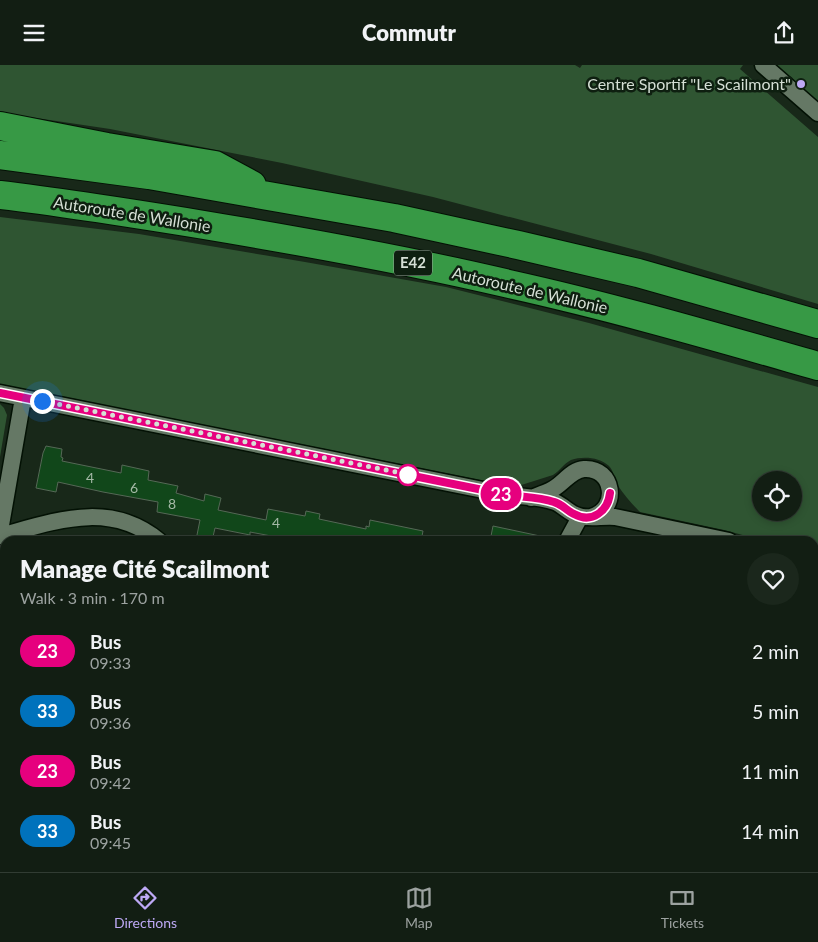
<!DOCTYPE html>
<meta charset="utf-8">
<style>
body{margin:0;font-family:Lato,sans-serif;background:#1b271c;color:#f1f3f6;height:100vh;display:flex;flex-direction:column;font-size:19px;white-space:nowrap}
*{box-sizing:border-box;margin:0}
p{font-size:16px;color:#9ca2a0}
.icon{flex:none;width:28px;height:28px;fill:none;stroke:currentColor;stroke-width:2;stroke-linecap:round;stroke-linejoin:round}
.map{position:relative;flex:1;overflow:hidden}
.details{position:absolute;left:0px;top:471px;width:819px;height:336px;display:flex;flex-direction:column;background:#121e13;border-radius:15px 15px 0 0;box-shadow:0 2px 8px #0003,0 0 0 1px #313c33}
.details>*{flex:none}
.badge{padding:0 10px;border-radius:16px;font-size:18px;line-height:32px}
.fabs{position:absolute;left:752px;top:406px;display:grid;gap:10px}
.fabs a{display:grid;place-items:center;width:50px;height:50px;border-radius:50%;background:#121e13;box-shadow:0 2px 8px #0003,0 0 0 1px #313c33;font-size:25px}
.you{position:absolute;width:25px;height:25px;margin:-12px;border:4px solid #fff;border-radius:50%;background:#1a73e8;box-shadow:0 0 0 8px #1a73e833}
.map>.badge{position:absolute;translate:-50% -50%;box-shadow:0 0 0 2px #fff}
.round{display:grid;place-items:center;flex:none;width:52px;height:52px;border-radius:26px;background:#1b271c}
.head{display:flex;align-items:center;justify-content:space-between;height:85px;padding:0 20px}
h1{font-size:24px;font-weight:800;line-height:38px}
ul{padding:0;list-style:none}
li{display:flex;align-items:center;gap:15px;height:60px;padding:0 20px}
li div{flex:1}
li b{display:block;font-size:19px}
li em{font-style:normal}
li .badge{min-width:55px;font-weight:700;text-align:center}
header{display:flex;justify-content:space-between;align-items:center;height:65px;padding:0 20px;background:#121e13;font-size:22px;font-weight:800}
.tabs{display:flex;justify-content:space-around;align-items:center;height:70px;border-top:1px solid #313c33;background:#121e13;font-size:14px;color:#9ca2a0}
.tabs a{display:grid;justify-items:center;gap:2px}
.tabs .selected{color:#bda9f5}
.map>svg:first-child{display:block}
.green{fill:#2f5532;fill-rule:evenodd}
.building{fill:#11471a;stroke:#556856}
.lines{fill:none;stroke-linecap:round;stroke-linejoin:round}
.minor-casing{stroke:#031104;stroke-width:19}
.motorway-casing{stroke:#031104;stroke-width:30}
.path{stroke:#5e6b5e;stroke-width:2.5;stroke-dasharray:5 2.5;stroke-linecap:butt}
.minor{stroke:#657865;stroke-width:16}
.motorway{stroke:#379945;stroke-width:28}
.line-casing{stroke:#fff;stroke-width:11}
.line{stroke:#e6007e;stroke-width:8}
.walk{stroke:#d5dfd5;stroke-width:5;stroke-dasharray:0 9}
.poi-dot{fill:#bda9f5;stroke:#0e1f10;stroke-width:2}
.stop-dot{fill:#fff;stroke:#e6007e;stroke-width:2.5}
.labels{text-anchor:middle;stroke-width:5;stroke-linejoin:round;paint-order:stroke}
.number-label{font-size:14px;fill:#a4b9a6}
.shield{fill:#0e1f10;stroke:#99a59a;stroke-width:1}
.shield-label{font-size:15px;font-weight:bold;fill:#d5dfd5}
.poi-label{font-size:16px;fill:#d5dfd5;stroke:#0e1f10;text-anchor:end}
.street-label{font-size:16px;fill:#d5dfd5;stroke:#0e1f10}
</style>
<header><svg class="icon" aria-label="menu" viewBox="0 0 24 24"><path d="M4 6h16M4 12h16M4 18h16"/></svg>Commutr<svg class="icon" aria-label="share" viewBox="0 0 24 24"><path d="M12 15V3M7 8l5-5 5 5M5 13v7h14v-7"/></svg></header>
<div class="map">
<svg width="818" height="807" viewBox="0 0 818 807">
<rect width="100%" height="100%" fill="#182819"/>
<!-- green -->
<path class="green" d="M0,0H575L580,3L582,0H743L740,4L818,72V239L651,189L433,132L282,98L110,64L16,50L0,46Z
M763,0H818V38Z
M0,152L139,169L305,197L446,222L589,258L818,322V491L814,490V476H765L724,465L640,447C631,438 623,429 617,419C615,414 613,405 609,401C599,392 583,391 571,395C563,399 560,406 553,410L515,422L0,319ZM761,415H794V448H761Z
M0,339L4,343L7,350L0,392Z
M167,802L328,803L323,807H166Z"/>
<!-- building -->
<path class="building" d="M46,381L62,384L61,392L63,393L62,396L121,408L122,400L149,406L148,415L178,421L176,428L204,436L205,429L221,433L218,445L266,455L268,444L305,451L306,446L320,449L319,454L366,464V461L369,462L370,455L423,466L421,476H336L309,472L308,476H298L250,467V470L215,463L212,476L196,475L200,455L157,447L158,437L103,427L58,417L56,427L36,423L43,388Z
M493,461L540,471V476H490Z"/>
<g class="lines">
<!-- minor casing -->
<g class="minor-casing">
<path id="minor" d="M763,0L818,48
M0,328L508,430C524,432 541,432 555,437C564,441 570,449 579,451C588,454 604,451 615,452L729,476
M531,433C539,430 546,428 553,424C564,418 571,405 584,404C614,402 620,444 591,452
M0,466L23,333
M0,471C55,456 110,435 159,476
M567,476L580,452
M814,499L818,500
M814,637L818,638
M814,683L818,674
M0,724L5,743
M20,802L22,807
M161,807L162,802
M323,807L328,802
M474,807V802
M763,807V802"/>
</g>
<!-- motorway casing -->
<g class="motorway-casing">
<path id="motorway" d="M0,61L107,82L215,100L252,120
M0,90L149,110L394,153L518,180L638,208L818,259
M0,130C68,138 136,149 204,160C306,177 408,195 509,219C613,242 716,272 818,301"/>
</g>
<!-- path -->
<path class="path" d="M357,802L360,807
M587,802L619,807
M633,802V807
M698,802L700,807
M709,802L718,807
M560,807V802
M650,807L652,802"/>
<!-- minor -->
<use href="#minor" class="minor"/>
<!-- motorway -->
<use href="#motorway" class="motorway"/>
</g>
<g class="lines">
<!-- line casing -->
<g class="line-casing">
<path id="line" d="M0,328L508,430C523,432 540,432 554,437C562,439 567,446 574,449C592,459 608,446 610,428"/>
</g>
<!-- line -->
<use href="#line" class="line"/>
<!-- walk -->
<path class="walk" d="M42,336L411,410H408"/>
</g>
<!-- markers -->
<circle class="poi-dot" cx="801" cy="19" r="5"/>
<circle class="stop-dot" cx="408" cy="410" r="10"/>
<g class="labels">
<!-- number labels -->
<g class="number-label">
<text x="90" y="418">4</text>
<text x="134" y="428">6</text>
<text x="172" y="444">8</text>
<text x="276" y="463">4</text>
</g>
<!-- shield labels -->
<rect class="shield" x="394" y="185.5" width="38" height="25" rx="4"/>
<g class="shield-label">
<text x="413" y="203">E42</text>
</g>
<!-- poi labels -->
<g class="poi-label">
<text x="791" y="25">Centre Sportif "Le Scailmont"</text>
</g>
<!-- street labels -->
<g class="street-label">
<text transform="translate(132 149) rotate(9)" y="6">Autoroute de Wallonie</text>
<text transform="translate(530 225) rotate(13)" y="6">Autoroute de Wallonie</text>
</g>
</g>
</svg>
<div class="fabs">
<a><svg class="icon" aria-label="locate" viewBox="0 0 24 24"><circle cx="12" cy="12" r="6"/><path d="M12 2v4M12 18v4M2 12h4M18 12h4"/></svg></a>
</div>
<div class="you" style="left:42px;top:336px"></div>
<b class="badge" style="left:501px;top:429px;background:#e6007e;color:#fff">23</b>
<section class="details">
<div class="head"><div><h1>Manage Cité Scailmont</h1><p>Walk · 3 min · 170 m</p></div><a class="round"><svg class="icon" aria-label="heart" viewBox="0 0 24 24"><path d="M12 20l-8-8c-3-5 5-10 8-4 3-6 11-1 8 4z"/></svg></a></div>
<ul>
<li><span class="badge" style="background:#e6007e;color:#fff">23</span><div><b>Bus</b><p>09:33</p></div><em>2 min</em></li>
<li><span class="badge" style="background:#0072bc;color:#fff">33</span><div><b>Bus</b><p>09:36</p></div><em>5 min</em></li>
<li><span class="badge" style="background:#e6007e;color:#fff">23</span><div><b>Bus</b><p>09:42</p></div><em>11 min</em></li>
<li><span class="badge" style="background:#0072bc;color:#fff">33</span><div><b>Bus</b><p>09:45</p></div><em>14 min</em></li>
</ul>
</section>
</div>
<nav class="tabs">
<a class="selected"><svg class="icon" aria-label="directions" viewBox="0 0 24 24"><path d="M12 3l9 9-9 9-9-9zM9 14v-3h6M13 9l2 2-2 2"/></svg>Directions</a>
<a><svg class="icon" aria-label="map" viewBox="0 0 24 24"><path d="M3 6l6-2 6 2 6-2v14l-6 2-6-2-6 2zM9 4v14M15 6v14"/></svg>Map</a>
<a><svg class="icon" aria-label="tickets" viewBox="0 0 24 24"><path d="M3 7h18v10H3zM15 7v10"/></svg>Tickets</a>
</nav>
